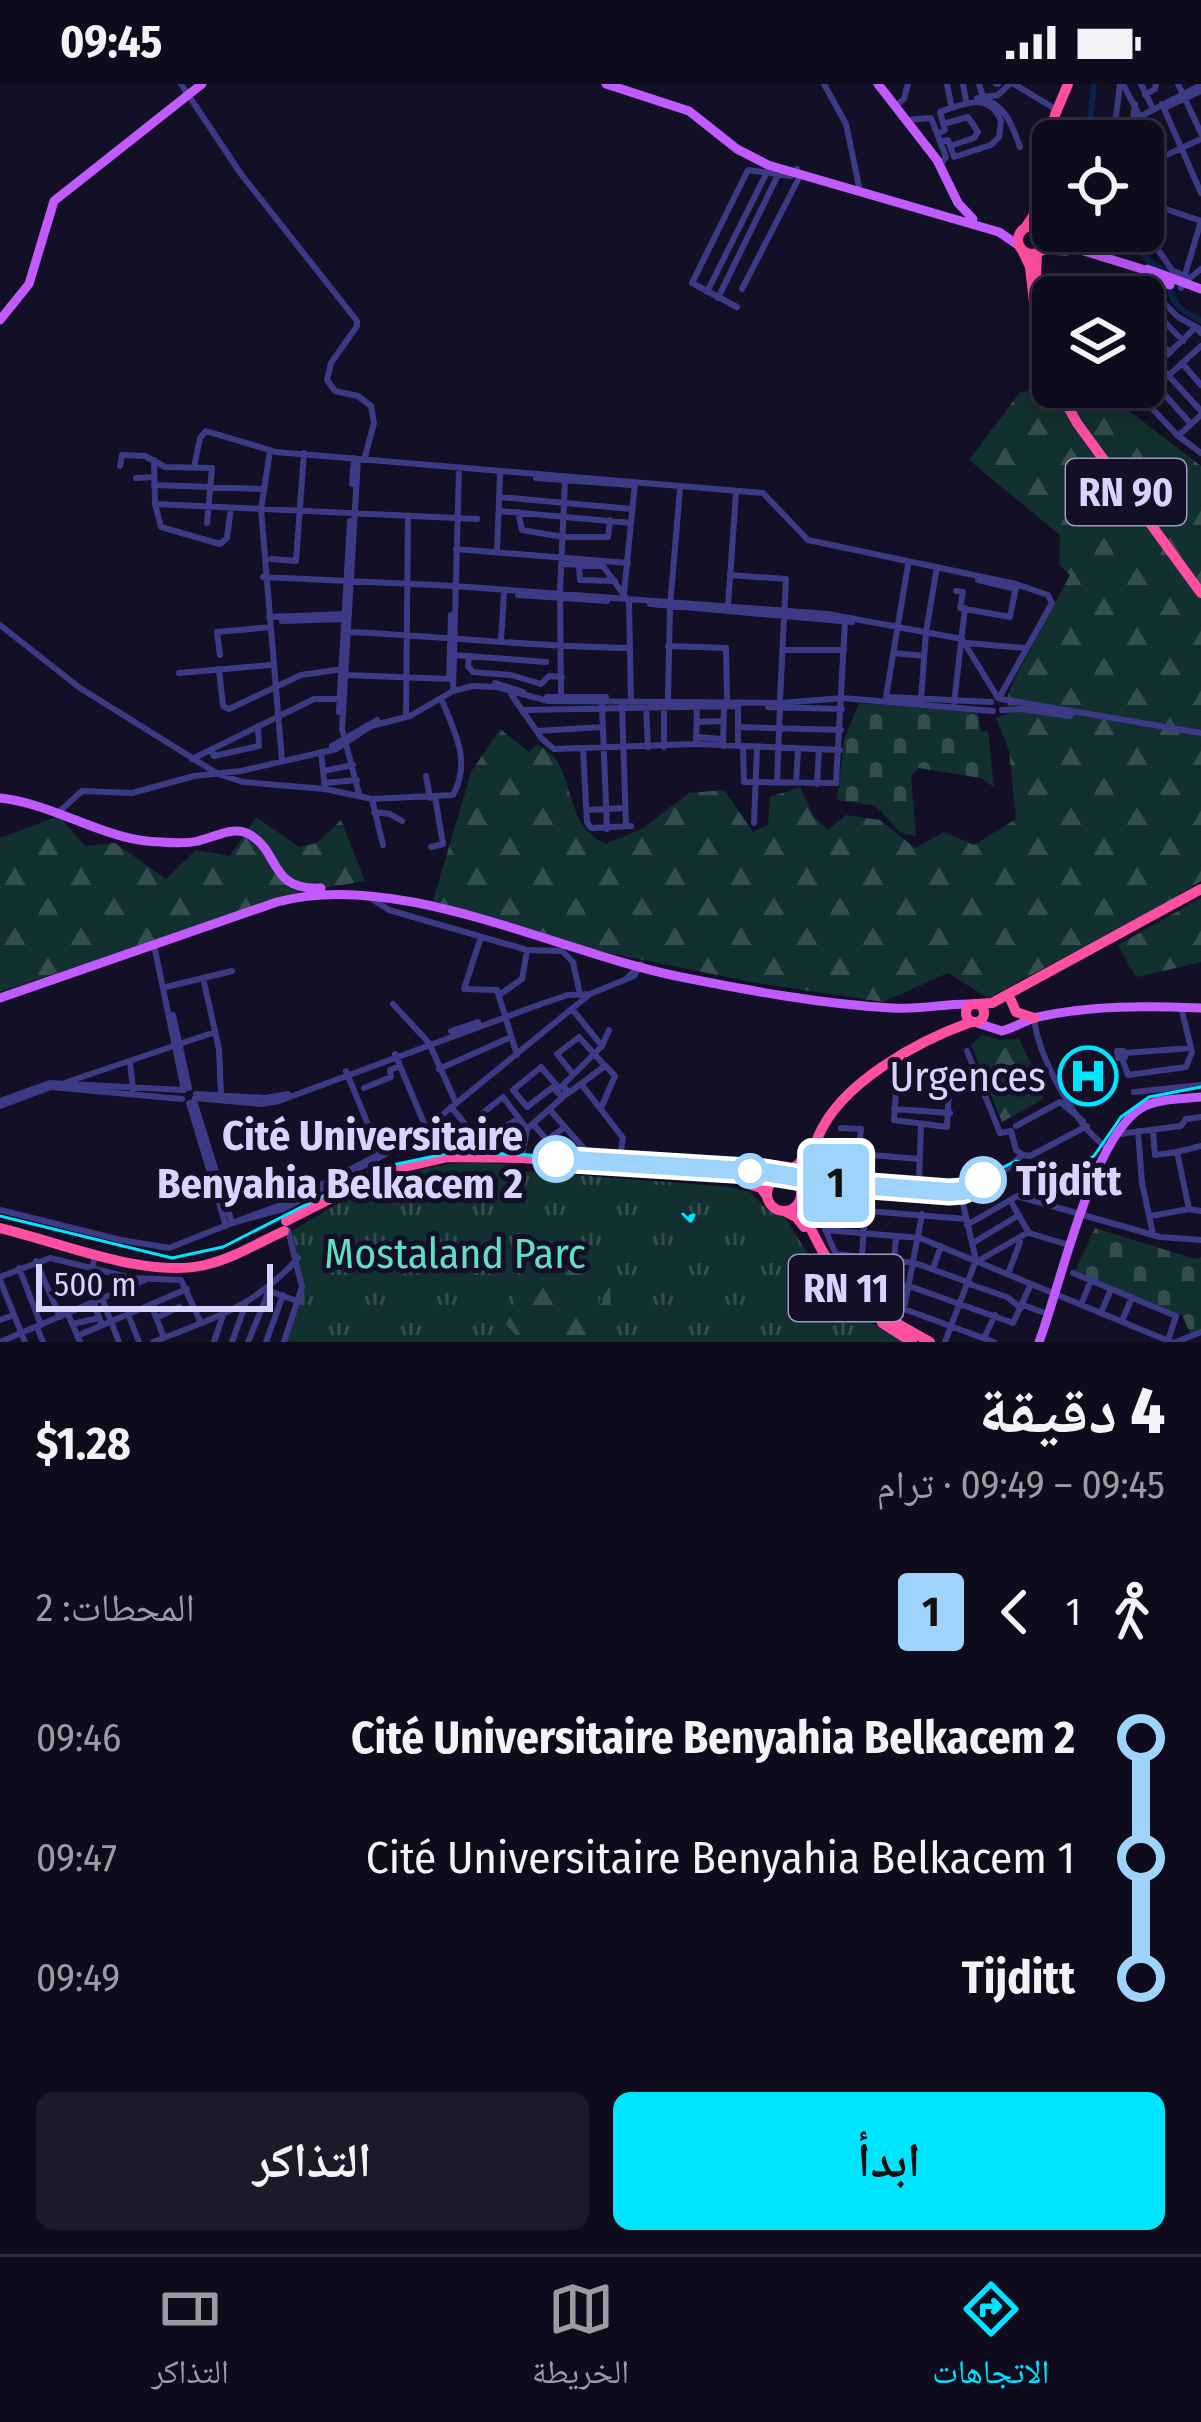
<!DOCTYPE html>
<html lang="ar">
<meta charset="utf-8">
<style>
body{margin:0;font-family:"Fira Sans Condensed","Noto Naskh Arabic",sans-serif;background:#1c1929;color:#f1f3f6;direction:rtl;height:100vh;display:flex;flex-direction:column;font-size:45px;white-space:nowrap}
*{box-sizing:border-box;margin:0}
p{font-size:39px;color:#9b9ba3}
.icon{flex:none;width:66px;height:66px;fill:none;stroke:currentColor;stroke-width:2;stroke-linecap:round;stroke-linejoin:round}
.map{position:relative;height:1258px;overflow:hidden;direction:ltr}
.side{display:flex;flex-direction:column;background:#0e0b1c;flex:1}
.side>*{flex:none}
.badge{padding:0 24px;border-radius:9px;font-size:42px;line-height:78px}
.tools{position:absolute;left:1032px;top:36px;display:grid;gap:24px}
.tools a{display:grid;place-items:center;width:132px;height:132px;border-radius:18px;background:#0e0b1c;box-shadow:0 6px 30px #0003,0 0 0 3px #2e2b3b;font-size:60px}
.scale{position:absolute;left:36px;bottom:30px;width:237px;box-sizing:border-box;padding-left:12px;border:6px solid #d9d4ff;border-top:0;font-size:33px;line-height:42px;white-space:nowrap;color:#d9d4ff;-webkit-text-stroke:9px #130f26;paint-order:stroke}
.map>.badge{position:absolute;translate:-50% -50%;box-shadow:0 0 0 6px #fff}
.legs{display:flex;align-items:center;gap:18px;height:132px;padding:0 36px;font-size:39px}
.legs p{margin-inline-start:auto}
.headline{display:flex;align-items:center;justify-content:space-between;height:204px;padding:0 36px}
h1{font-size:66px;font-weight:800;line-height:90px}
.primary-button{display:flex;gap:24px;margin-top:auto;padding:24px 36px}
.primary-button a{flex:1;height:138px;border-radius:18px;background:#00e5ff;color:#111;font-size:48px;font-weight:800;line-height:138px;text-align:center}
.primary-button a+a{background:#1c1929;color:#f1f3f6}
ul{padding:0 36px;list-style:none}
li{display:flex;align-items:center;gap:42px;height:120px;font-size:45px}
li i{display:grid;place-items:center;width:18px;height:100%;margin:0 15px;background:currentColor}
li i::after{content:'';width:30px;height:30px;margin:-15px;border:9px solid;border-radius:50%;background:#0e0b1c}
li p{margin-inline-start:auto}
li:first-child i{background:linear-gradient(#0000 50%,currentColor 0)}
li:last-child i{background:linear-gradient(currentColor 50%,#0000 0)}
.status{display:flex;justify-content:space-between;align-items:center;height:84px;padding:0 60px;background:#0e0b1c;direction:ltr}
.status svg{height:33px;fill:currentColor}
.tab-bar{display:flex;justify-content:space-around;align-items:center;height:168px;border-top:3px solid #2e2b3b;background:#0e0b1c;font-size:33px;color:#9b9ba3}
.tab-bar a{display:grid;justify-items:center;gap:6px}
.tab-bar .selected{color:#00e5ff}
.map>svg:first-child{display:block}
.grass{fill:url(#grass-tufts)}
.forest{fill:url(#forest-firs)}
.cemetery{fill:url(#cemetery-stones)}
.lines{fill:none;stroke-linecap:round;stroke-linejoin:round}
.canal{stroke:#0c2248;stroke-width:6}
.minor{stroke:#3d3a85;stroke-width:6}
.major{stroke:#c25bff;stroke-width:9}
.highway{stroke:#ff4fa3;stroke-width:10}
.tram{stroke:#00e5ff;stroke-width:3}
.line-1-casing{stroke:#fff;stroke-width:27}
.line-1{stroke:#9ed4fc;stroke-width:18}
.stop-1-dot{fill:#fff;stroke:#9ed4fc;stroke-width:6}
.labels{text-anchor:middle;stroke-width:10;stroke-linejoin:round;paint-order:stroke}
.shield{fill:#130f26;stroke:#9e99be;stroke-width:3}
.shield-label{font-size:39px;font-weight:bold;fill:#d9d4ff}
.poi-label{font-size:42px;fill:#d9d4ff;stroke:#130f26;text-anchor:end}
.stop-label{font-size:42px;font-weight:bold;fill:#d9d4ff;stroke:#130f26;text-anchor:end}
.park-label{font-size:42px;fill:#5fe0c0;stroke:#130f26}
</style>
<div class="status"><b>09:45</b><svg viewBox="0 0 49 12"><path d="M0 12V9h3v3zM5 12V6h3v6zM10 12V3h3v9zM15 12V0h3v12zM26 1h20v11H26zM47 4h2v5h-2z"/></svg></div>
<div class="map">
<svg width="1201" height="1258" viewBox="0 0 1201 1258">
<defs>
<pattern id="grass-tufts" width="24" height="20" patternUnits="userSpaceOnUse" patternTransform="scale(3)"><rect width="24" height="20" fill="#12302f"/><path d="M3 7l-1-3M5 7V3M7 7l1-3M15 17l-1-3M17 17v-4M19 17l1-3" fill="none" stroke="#344d4e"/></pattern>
<pattern id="forest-firs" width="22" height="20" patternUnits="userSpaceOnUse" patternTransform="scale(3)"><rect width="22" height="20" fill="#12302f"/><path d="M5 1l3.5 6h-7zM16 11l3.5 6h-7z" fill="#344d4e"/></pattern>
<pattern id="cemetery-stones" width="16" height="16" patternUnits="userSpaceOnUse" patternTransform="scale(3)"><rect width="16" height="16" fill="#12302f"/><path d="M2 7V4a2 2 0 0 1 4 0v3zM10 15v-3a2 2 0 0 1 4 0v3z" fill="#344d4e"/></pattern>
</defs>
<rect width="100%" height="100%" fill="#130f26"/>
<!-- grass -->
<path class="grass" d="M476,1078L513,1081L524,1087L731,1103L750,1108L768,1126L786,1135L829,1204L861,1233L904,1258H287L304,1202L292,1147C355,1109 401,1081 476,1078Z"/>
<!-- forest -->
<path class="forest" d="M1072,303H1098L1201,382V797L1163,821L988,914L948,889L883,918L751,898L595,866L433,817L471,688L500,645L529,668L538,660C545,666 555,672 559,680C574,710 571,745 606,760L642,745L689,709L724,706L753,748L768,741L770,713L800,703L814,733L828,746L846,731L880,736L915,764L944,748L974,761L1016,735L1009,666L996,634L1007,630L1008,611L1015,594L1070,491L1059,480L1060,451L969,376L1020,308Z
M59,732L85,762L115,759L166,795L196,766L230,772L256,733L299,763L317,759L341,736L365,797L295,809L0,908V754Z
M1201,814V878L1138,893L1134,890L1118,861Z
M982,951L1000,956L1019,955L1040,998L1043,1015L1002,1038L971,961Z
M551,1157L565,1167L599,1216L598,1222C587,1229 581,1226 568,1229C545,1235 530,1245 513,1221L520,1177L536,1171L532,1159Z
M591,1190L610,1196L611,1228L604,1240L582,1258H528L518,1253L493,1227L494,1221L508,1216C514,1229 521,1238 536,1241L596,1228L603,1217L586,1194Z"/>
<!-- cemetery -->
<path class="cemetery" d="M859,619L978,628L981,648L988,647L994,703L981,694L919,684L911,691L916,752L901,749L876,722L837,716L844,656Z
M1095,1144L1195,1175L1201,1173V1245L1190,1249L1182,1231L1075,1187Z"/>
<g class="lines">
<!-- canal -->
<path class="canal" d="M1088,57L1094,0
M1122,147L1149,177L1169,189
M1170,202C1171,221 1185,228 1201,237"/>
<!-- minor -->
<path class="minor" d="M181,0L241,90L357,237V242L331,279L327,296L335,307L358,312L371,322L374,339L364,376
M824,0L846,40L860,107
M947,0L951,20
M963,0L966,16
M979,0L983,13L998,11L1010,0
M996,0H998
M1014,0L1057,26
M1123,0L1161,74
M1141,0L1153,25
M1178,0L1201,49
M1145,11L1155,5L1156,0
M977,14C1004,17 1012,40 1020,63
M1162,20L1201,109
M895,22L904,15L908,0
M1164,24L1201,7
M906,36L931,34L946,73L940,82
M943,40L968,33L978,48L974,54L950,62
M1130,43L1141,32L1201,1
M937,50L945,46L940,28C963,20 989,7 1001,37L999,53L991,61L954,73L948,56L940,58
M1113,57L1120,0
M1130,57L1135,20
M1143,82L1201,55
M1143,104L1154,121L1201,137
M1143,144L1172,186L1186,193
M1185,198L1201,185
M1181,204L1201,137
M742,205L801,90
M707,208L767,88
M1131,213L1141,194
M1141,213L1150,205L1178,233L1198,244
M718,214L779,89
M737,223L692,199L748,86L791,92L797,85
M1153,226L1183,257
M1143,230L1146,233
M1143,239L1170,269
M1143,264L1201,327
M1182,279L1201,301
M1143,294L1196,243L1201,249
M1157,302L1191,340
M1132,303L1177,351L1201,369
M1142,316L1201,262
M1178,352L1201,331
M270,367L261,425L282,677
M358,375L342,645L359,710
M154,376L155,420L161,443L220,460L227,454L231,424
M120,382L122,371L145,372L165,383L212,384L207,439
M194,383L200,354L206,347L276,368L763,409L808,456L1016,500L1048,511L1052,519L999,614
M136,394L154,393
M536,394L631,401
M352,400L354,374
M154,401L264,405
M499,413L632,425
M155,420L477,435
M499,427L631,439
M518,428L522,446L563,453H608L610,436
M456,465L628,479
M497,467L500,391
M271,475L296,477L304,369
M561,480L603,482L629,518L631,617
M579,481L580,496L615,497
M730,491L786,495L780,615
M263,493L455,502L828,530L962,555L998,614
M978,496L1016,505
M956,507L963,508L960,524L1010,533L1016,503
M624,509L635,399
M518,511L607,517
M650,520L852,538
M728,522L736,409
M269,533L346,530
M282,537L347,535
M0,541L80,604L218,690L243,698L325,705L321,668
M348,548C442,552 536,563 630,564
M501,556L504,509
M967,559L1025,564
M668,562L726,564L727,614
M782,566H844
M894,569L924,572
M220,571L217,548L271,543
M454,571L546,578
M469,572L468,582L473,588L511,591L541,600L549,592L562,593
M219,585L223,622L229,625L301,591L343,585
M179,589L270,581
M344,591L451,595
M449,595L451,531
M495,599L523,608
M453,607L459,384
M511,610L542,655L554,665L696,660L840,666
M547,613H606
M886,613L908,481
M889,613L991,618
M561,614L560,506L565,396
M668,614L670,522L680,405
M1001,615L1201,649
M921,616L926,548L937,483
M954,619L965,524
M602,621L607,745
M622,621L626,742
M646,622L648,663
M664,622V663
M768,623L842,625
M525,626L737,622
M1002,626L1022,625L1070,632
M339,628L350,437
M406,633L408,433
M697,638L722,637
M738,643L841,646
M537,647L603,643
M696,653L722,655
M696,660L697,622
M332,662L377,636
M723,662L724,624
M738,662V622
M743,662L744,698L836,699L845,538
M583,665L587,738L591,744L631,742
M211,666L214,672L259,662L258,642
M192,675L314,615H340
M323,687L353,681
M426,692L430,714
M777,698L780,623
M324,699L357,696
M796,699L798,666
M817,700L819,666
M325,705L372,715L453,711C472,677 454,647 441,614
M372,715L383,761
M587,726L625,724
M60,727L82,707L132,709L194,692L241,687L336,665L371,642L410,632L453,607L473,602L497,603L548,617L781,619L843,614L993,627
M374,728L390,730L402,737
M754,739L757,664
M431,763L443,760L435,713
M372,815L389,826L527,866L562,867L573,878L579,906
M481,853L464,905L497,906L517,971
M154,861L184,1006
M203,894L219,965L221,1011
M166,903L232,887
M499,911L522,895L527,867
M393,920L429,959L456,1019
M173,931L189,1004
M1034,934C1038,972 1075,1041 1106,1063
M451,947L478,938
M602,962L609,946
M967,967L1000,1049L1011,1047L1016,1066L1023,1071
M1117,967H1124L1125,973L1118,974Z
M1126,969L1191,964
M395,970L426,1044
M1122,974L1128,991L1186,983L1192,968L1181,923
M130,978L133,1005
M439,985L511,953
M346,987L380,1070L391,1067L283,1125L232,1139L286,1119L380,1070
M916,992H933L949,1005L947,1043L894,1036L896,1008Z
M908,997L920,1005H949
M67,998L215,948
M582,1001L623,1054L620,1072
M562,1002L602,962L572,925
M562,1002L567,1006L562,1013L556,1007Z
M364,1004L391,993L390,986L400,982
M558,1004L553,1003L527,1023L513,1006L541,983L558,1003
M1134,1008L1201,1001
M196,1010L265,1014L288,1010
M567,1010L605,982L579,953L557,970L573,990
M195,1014L261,1020L279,1017L541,920L568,911L590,910
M0,1017L50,999L183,1006
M189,1019L226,1142
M0,1022L51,1003L182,1015
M451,1023L484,1063
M601,1024L615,992L606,982
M894,1025L950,1029
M550,1026L586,1067L593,1070L793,1084L823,1094L913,1103
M519,1034L492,1051L479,1032L503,1013L527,1045
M533,1040L547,1056L565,1043
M1016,1042L1060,1018L1083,1037
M841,1044L861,1045L856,1094
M1153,1046L1155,1071L1177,1068
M1138,1047L1142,1099L1153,1150
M1119,1050L1181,1042L1186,1035L1201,1033
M1201,1062L1177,1068L1189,1125L1201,1127
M391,1067L426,1044L590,910L634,892L641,880L626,895
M859,1070L920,1075
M1023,1071L1030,1072L1087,1042
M522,1074L527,1045L563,1013
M913,1104L919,1097L921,1041
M961,1111L809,1097C825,1145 843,1219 904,1225L994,1258
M1023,1113L1087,1082L1096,1085
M1010,1116L1029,1149L1069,1161
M817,1123L966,1135
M0,1126L121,1156L169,1164L232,1139L194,1017
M1151,1132L1189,1125
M967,1141L1017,1112L1160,1153L1201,1156
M825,1146L920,1154L1171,1258
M973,1159L1019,1131
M836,1170L915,1179L970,1199
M96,1171L91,1186L119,1258
M862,1173L865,1126
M894,1176L896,1153
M36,1177L60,1233
M978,1177L1027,1149
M19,1184L41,1241
M933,1185L941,1162
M1073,1189L1176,1232L1168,1257
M1008,1190L1020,1158
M0,1193L50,1174L132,1194L181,1196L201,1239
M0,1196L25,1258
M858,1199L909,1202L1013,1239L1030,1202
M969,1200L1007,1213L1021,1224
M269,1207L300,1218
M151,1220L164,1254
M1023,1221L1042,1228
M1081,1221L1091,1196
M904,1225L922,1130
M1101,1229L1111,1205
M68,1230L80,1258
M128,1230L139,1258
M156,1234L179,1223
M0,1236L14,1231
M1122,1237L1132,1213
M72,1240L99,1234L102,1241L94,1220
M37,1243L43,1258
M77,1252L187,1205
M984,1254L995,1231
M0,1258L145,1196
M153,1258C212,1235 255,1223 298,1174
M214,1258L223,1231
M232,1258L245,1222
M248,1258L269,1207
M266,1258L283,1211
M284,1258L302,1203L288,1146
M945,1258L976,1176L961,1111L1007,1085L1022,1071
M1176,1258L1201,1248"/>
<!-- major -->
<path class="major" d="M606,0L689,27L737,65L768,81L999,148L1018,161
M878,0L937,76L958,119L973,135
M1045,152L1055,158L1142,185
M1042,166L1066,167
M1147,185L1201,205
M1146,195L1170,201
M0,236L29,200L54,117L202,0
M0,714C56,720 107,758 161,758C173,759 186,760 198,757C216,753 235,740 252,752C280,770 270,807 321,804
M0,914L277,818C397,785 555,867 676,892C746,906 820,920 892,924C920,926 946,919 974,920
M974,938L1002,947C1014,944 1025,936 1038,933C1091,921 1147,922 1201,924
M1039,1258C1061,1201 1093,1047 1145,1022C1162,1014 1183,1015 1201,1013"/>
<!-- highway -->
<path class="highway" d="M1018 156a14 14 0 1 1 28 0a14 14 0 1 1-28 0Z
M1025,144L1033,132L1055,31L1068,0
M1023,168L1030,183L1037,245L1053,292
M1036,192L1037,170
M1057,303L1077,339L1201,509
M1010,914L1016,928L1034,934
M966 929a9 9 0 1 1 18 0a9 9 0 1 1-18 0Z
M977,920L992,919L1201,805
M767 1110a17 17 0 1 1 34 0a17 17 0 1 1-34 0Z
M777,1094L799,1080L808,1064
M745,1099L761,1104L767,1112
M801,1114C813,1099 810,1072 818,1053C840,999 918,957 971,938
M800,1116C802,1129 808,1139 814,1151C843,1211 874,1227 930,1258
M784,1127L796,1133L804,1143
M286,1137L383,1088L448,1073L522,1074L774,1095
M0,1144C60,1158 145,1195 205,1181C232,1175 258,1159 284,1147
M882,1239L912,1258"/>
<!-- tram -->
<path class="tram" d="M683,1130L690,1137H691L694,1131L690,1132V1137
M0,1132L172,1174L223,1163L378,1084L459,1067L765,1086L826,1097L953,1107L1016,1077C1030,1080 1031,1097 1045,1099L1094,1072L1121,1033L1149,1013L1201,1003"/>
</g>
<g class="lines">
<!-- line-1 casing -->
<g class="line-1-casing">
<path id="line-1" d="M556,1075L765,1088L832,1099L949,1108L963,1107L983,1096"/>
</g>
<!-- line-1 -->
<use href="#line-1" class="line-1"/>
</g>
<!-- icons -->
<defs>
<g id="hospital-ring" transform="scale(3)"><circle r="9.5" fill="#130f26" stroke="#00e5ff" stroke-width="1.5"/><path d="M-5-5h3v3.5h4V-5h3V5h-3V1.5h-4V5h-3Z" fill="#00e5ff"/></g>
</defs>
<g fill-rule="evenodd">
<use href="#hospital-ring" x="1088" y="992"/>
</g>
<!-- markers -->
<g class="stop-1-dot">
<circle cx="556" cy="1075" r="21"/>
<circle cx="750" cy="1087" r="15"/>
<circle cx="983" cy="1096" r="21"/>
</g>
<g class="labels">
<!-- shield labels -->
<g class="shield">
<rect x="1066" y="375" width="120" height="66" rx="9"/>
<rect x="789" y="1171" width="114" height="66" rx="9"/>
</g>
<g class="shield-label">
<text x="1126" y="422">RN 90</text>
<text x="846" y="1218">RN 11</text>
</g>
<!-- poi labels -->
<g class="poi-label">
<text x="1046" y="1007">Urgences</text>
</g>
<!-- stop labels -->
<g class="stop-label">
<text x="523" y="1066">Cité Universitaire<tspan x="523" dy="48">Benyahia Belkacem 2</tspan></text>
<text x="1016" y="1111" text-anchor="start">Tijditt</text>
</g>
<!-- park labels -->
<g class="park-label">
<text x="455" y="1184">Mostaland Parc</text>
</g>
</g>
</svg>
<div class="tools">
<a><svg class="icon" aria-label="locate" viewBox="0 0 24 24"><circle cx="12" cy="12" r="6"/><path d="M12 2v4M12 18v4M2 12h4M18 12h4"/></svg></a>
<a><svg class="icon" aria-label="layers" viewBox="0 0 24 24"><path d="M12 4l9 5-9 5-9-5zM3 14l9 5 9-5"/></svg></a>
</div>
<div class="scale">500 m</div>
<b class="badge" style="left:836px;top:1099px;background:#9ed4fc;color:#111">1</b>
</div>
<section class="side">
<div class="headline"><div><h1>4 دقيقة</h1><p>09:45 – 09:49 · ترام</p></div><b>$1.28</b></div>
<div class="legs"><svg class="icon" aria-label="walk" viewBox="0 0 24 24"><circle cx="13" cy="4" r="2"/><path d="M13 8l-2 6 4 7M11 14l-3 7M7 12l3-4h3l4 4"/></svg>1<svg class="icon" aria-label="back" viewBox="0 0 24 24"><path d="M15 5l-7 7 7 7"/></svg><b class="badge" style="background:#9ed4fc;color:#111">1</b><p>المحطات: 2</p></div>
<ul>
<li><i style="color:#9ed4fc"></i><b>Cité Universitaire Benyahia Belkacem 2</b><p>09:46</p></li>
<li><i style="color:#9ed4fc"></i><span>Cité Universitaire Benyahia Belkacem 1</span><p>09:47</p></li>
<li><i style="color:#9ed4fc"></i><b>Tijditt</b><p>09:49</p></li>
</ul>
<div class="primary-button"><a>ابدأ</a><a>التذاكر</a></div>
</section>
<nav class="tab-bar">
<a class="selected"><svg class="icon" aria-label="directions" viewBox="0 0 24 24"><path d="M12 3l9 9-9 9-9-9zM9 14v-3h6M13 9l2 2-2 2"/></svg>الاتجاهات</a>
<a><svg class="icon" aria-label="map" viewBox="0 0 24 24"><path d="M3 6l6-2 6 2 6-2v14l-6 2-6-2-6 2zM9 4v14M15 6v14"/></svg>الخريطة</a>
<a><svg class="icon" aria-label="tickets" viewBox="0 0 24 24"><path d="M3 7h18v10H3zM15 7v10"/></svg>التذاكر</a>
</nav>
